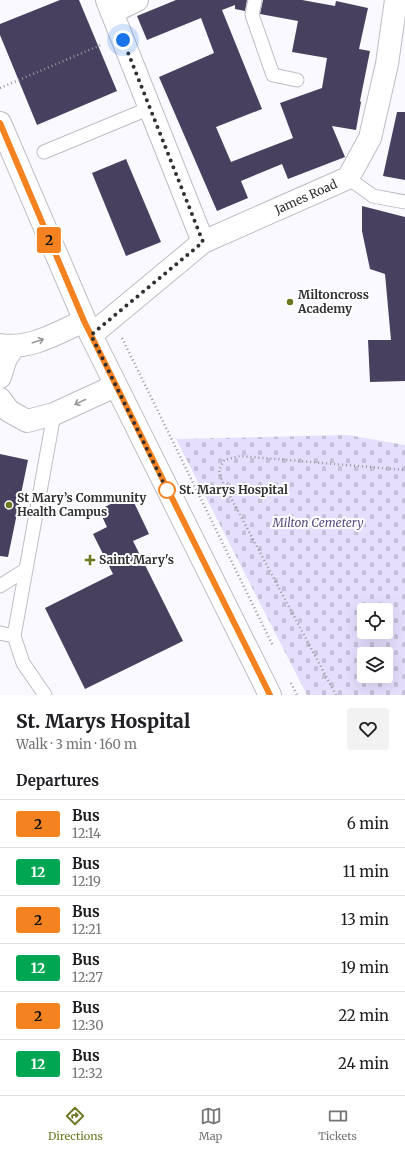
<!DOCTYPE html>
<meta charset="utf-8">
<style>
body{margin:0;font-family:Merriweather,serif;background:#f2f2f2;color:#202124;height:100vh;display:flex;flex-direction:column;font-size:15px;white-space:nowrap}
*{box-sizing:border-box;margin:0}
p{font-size:13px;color:#757577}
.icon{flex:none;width:22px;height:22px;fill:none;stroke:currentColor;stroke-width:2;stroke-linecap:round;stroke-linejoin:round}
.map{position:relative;height:695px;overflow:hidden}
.panel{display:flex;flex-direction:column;background:#fff;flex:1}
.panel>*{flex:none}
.badge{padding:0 8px;border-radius:3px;font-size:14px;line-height:26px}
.controls{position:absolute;left:357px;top:603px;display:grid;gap:8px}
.controls a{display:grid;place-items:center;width:36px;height:36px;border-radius:4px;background:#fff;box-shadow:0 4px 16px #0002;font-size:20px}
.you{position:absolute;width:20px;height:20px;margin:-10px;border:3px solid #fff;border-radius:50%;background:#1a73e8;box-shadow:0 0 0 6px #1a73e833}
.map>.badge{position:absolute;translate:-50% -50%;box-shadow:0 0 0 2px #fff}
h2{padding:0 16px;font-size:15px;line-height:36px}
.round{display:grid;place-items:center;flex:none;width:42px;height:42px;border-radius:4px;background:#f2f2f2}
.overview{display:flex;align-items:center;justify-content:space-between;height:68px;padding:0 16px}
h1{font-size:19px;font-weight:800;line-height:30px}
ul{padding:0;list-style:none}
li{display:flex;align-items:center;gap:12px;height:48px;padding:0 16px;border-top:1px solid #e0e0e0}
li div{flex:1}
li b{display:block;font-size:15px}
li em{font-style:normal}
li .badge{min-width:44px;font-weight:700;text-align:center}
.tabs{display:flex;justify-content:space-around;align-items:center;height:56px;border-top:1px solid #e0e0e0;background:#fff;font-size:11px;color:#757577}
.tabs a{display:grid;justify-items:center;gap:2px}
.tabs .selected{color:#6d7621}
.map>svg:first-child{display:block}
.cemetery{fill:url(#cemetery-stones);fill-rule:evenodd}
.building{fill:#48405f}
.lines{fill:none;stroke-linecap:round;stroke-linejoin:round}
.service-casing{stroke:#bebdc4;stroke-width:15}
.minor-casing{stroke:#bebdc4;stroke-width:24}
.primary-casing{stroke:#bebdc4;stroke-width:24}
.path{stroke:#97969b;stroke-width:2.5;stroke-dasharray:1 3;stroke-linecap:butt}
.service{stroke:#fff;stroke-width:13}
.minor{stroke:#fff;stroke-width:22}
.primary{stroke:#fff;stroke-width:22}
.oneway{stroke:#989899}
.line-casing{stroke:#fff;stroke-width:9}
.line{stroke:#f58220;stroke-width:6}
.walk{stroke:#313033;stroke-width:4;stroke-dasharray:0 7.2}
.poi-dot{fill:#6d7621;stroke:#fff;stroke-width:1.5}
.stop-dot{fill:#fff;stroke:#f58220;stroke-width:2}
.labels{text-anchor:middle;stroke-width:4;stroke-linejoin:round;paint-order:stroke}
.street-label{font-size:12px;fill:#313033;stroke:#fff}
.poi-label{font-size:12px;font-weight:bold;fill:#313033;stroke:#fff;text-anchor:start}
.stop-label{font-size:12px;font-weight:bold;fill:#313033;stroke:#fff;text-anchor:start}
.park-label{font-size:12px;font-style:italic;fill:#5b4c80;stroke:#fff}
</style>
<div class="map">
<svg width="405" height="695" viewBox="0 0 405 695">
<defs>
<pattern id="cemetery-stones" width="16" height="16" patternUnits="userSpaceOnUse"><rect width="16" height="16" fill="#e5defd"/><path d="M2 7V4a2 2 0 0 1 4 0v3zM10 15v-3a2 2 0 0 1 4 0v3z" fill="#c5bfd9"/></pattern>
</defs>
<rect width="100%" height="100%" fill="#faf9ff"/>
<!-- cemetery -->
<path class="cemetery" d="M348,435L405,445V695H307L176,439ZM364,610H386V632H364ZM364,654H386V676H364Z"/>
<!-- building -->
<path class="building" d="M60,0H79L117,91L37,125L0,35V24Z
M176,0H247L245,11L235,9V5L222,10L262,109L216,127L231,162L293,138L280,103L322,88L327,58L292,52L298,21L260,14L263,0H302L335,6L336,1L368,8L359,49L370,51L360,101L361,102L356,130L332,126L345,157L288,179L282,164L241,181L248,198L217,211L159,77L214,53L201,18L147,40L137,16Z
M397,112H405V180L383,176Z
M126,159L161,242L126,256L92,173Z
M362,206L405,217V381L370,382L368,340H391L385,274L370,269L362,231Z
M0,454L28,460L8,557L0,556Z
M130,494L149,534L133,541L183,641L85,689L45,608L113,574L93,534L107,527L99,510Z"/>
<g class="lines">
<!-- service casing -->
<g class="service-casing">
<path id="service" d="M255,0L252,15L273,75L297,80
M44,152L150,108
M348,178L373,196L405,202
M0,586L25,570
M0,633L14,636
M45,695L23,663L14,636L54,414"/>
</g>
<!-- minor casing -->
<g class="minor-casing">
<path id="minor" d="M113,12L137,0
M203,242L348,178L370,138L387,64L396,0
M91,335L203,242L107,0
M0,345C30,350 57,333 84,321
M0,377L6,358L14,347
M0,399L9,411L27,421L54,414L115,386"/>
</g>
<!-- primary casing -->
<g class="primary-casing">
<path id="primary" d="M0,123L91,335L270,695"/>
</g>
<!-- path -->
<path class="path" d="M0,88L101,45
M122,338L273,646
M291,683L297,695
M336,695L222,481L219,470L224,460L240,456L405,470"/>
<!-- service -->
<use href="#service" class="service"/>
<!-- minor -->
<use href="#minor" class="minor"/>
<!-- primary -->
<use href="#primary" class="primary"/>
</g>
<!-- one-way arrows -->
<defs><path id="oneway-shaft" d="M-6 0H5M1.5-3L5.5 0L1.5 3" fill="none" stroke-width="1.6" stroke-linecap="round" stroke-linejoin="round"/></defs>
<g class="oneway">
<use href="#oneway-shaft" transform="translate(38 341) rotate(-18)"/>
<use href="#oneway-shaft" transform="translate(80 402) rotate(155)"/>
</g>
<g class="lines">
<!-- line casing -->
<g class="line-casing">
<path id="line" d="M0,123L84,321L270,695"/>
</g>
<!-- line -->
<use href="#line" class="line"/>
<!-- walk -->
<path class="walk" d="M123,40L203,242L91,335L167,490"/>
</g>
<!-- markers -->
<g class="poi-dot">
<circle cx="290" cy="302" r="4"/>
<circle cx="9" cy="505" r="4"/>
<path d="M88 554h4v4h4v4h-4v4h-4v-4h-4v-4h4z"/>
</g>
<circle class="stop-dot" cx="167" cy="490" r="8"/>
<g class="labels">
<!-- street labels -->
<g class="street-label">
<text transform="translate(306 197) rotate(-24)" y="4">James Road</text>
</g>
<!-- poi labels -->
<g class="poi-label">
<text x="298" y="299">Miltoncross<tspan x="298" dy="14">Academy</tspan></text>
<text x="17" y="502">St Mary’s Community<tspan x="17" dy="14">Health Campus</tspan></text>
<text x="99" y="564">Saint Mary's</text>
</g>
<!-- stop labels -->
<g class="stop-label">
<text x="179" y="494">St. Marys Hospital</text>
</g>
<!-- park labels -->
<g class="park-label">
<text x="318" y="527">Milton Cemetery</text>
</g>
</g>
</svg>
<div class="controls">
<a><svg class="icon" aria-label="locate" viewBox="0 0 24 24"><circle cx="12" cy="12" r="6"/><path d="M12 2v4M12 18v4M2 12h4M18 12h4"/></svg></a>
<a><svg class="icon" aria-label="layers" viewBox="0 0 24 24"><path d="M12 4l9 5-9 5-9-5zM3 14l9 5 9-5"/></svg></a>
</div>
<div class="you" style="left:123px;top:40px"></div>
<b class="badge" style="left:49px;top:240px;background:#f58220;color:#111">2</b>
</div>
<section class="panel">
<div class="overview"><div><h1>St. Marys Hospital</h1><p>Walk · 3 min · 160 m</p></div><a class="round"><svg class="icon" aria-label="heart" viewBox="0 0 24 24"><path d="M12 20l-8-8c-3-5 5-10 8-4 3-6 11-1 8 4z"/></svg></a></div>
<h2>Departures</h2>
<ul>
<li><span class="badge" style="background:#f58220;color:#111">2</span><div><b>Bus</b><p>12:14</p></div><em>6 min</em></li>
<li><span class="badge" style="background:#00a651;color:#fff">12</span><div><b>Bus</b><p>12:19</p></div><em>11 min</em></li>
<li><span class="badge" style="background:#f58220;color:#111">2</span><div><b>Bus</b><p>12:21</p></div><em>13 min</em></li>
<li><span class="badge" style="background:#00a651;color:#fff">12</span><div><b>Bus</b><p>12:27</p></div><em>19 min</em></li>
<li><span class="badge" style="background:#f58220;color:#111">2</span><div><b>Bus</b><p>12:30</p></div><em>22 min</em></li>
<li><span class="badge" style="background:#00a651;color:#fff">12</span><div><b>Bus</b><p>12:32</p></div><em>24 min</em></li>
</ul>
</section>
<nav class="tabs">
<a class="selected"><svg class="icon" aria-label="directions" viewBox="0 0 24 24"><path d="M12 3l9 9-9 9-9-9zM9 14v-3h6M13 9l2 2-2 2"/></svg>Directions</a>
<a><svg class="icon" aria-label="map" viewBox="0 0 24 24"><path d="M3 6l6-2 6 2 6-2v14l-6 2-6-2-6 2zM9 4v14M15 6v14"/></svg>Map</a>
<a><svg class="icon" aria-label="tickets" viewBox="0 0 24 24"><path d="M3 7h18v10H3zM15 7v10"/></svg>Tickets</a>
</nav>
